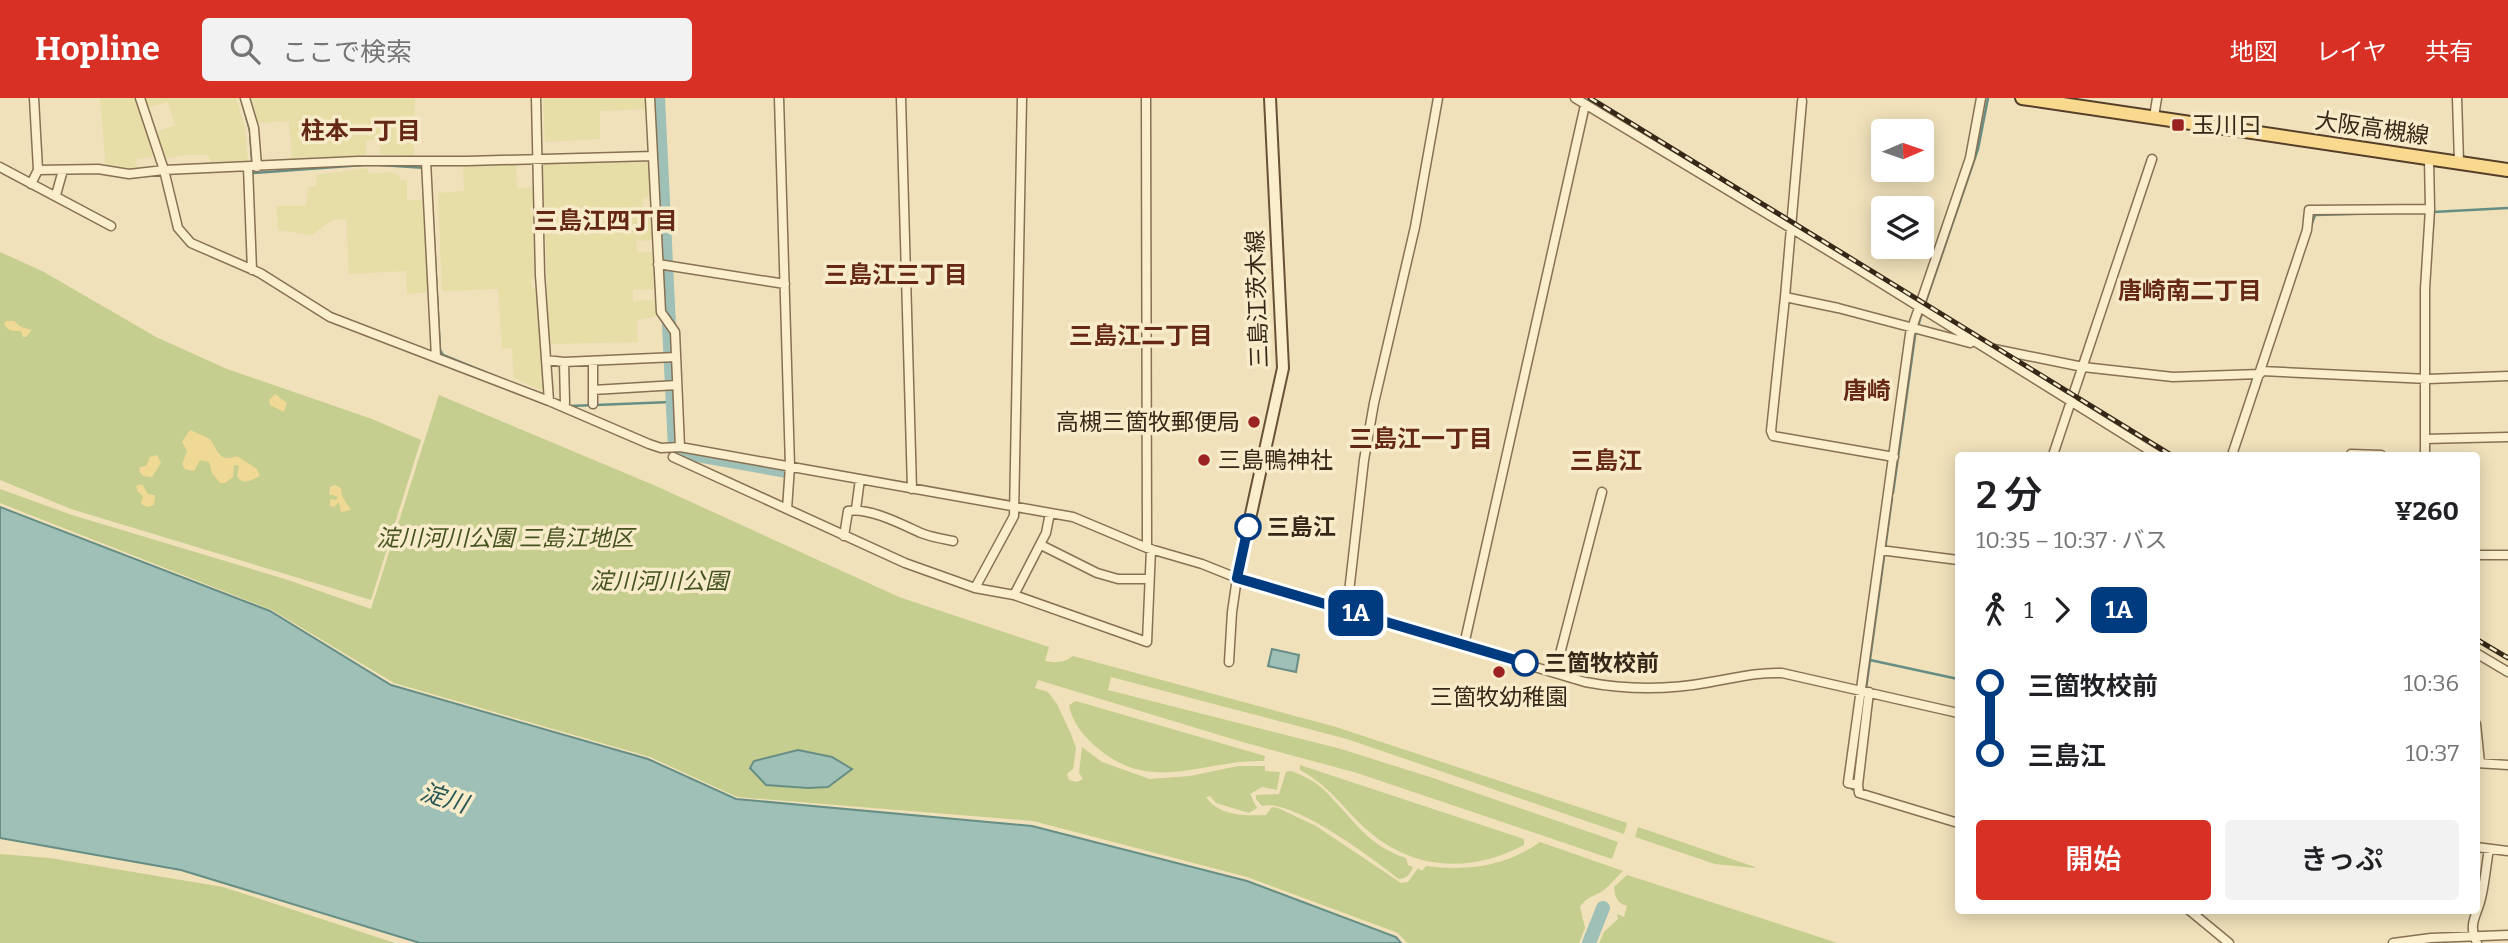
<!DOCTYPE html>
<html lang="ja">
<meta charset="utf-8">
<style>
body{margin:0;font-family:Bitter,"Noto Sans JP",serif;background:#f2f2f2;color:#202124;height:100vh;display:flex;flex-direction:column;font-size:26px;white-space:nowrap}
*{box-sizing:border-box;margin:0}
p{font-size:23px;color:#757577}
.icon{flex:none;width:38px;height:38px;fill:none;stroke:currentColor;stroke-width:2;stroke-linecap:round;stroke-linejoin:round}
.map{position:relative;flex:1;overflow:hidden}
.side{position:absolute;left:1955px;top:354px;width:525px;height:462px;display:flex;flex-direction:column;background:#fff;border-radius:7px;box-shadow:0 4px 18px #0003}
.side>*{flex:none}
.badge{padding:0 14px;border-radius:10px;font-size:24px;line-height:46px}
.needle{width:46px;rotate:88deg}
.fabs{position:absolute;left:1871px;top:21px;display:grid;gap:14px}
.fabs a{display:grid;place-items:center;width:63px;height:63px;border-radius:7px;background:#fff;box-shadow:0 4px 18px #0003;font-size:35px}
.map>.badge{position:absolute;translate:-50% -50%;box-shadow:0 0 0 4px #fff}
.legs{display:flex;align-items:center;gap:10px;height:77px;padding:0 21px;font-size:23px}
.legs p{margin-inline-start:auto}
.overview{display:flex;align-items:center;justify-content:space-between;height:119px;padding:0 21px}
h1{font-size:38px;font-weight:600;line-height:52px}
.button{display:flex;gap:14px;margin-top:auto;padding:14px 21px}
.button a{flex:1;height:80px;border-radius:7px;background:#d93025;color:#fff;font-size:28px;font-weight:600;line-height:80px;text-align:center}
.button a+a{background:#f2f2f2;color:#202124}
ul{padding:0 21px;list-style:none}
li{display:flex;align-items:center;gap:24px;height:70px;font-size:26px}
li i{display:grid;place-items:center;width:10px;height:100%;margin:0 9px;background:currentColor}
li i::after{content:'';width:18px;height:18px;margin:-9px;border:5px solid;border-radius:50%;background:#fff}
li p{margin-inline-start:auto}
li:first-child i{background:linear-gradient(#0000 50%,currentColor 0)}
li:last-child i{background:linear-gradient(currentColor 50%,#0000 0)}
header{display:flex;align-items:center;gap:42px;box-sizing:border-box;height:98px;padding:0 35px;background:#d93025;color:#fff}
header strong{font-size:33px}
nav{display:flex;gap:38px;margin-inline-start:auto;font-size:24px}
.search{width:490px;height:63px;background:#f2f2f2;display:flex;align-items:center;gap:18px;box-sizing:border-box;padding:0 24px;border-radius:7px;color:#757577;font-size:26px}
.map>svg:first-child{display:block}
.farmland{fill:#e6dda7}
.green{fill:#c5ce8e;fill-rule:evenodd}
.sand{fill:#efd994}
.water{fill:#9fc0b7;stroke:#668e85;stroke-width:2}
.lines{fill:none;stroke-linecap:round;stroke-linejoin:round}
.stream{stroke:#668e85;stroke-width:2.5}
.river{stroke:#9fc0b7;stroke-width:14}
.minor-casing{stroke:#877053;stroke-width:11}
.secondary-casing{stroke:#695137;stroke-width:14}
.primary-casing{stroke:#543e29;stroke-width:16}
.minor{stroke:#fbeecd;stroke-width:8}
.secondary{stroke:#fbeecd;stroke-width:10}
.primary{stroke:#f8d98d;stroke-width:12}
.rail-casing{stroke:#352819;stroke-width:5}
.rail{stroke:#f7ebca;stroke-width:2.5;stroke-dasharray:8;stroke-linecap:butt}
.line-1-casing{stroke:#fff;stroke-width:16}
.line-1{stroke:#003b80;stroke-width:10}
.poi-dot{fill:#9a2220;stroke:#f7ebca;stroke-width:2.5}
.stop-1-dot{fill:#fff;stroke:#003b80;stroke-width:3.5}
.labels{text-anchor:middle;stroke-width:7;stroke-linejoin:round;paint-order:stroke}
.poi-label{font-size:23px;fill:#352819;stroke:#f7ebca;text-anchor:start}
.street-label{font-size:23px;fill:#352819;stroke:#f7ebca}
.stop-label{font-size:23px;font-weight:bold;fill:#352819;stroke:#f7ebca;text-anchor:start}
.park-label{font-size:23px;font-style:italic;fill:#45531f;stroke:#f7ebca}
.neighbourhood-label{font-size:24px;font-weight:bold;fill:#652816;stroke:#f7ebca}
.water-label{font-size:24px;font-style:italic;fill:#275654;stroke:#f7ebca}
</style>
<header>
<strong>Hopline</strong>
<div class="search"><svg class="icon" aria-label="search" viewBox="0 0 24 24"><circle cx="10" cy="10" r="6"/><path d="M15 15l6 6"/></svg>ここで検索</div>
<nav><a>地図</a><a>レイヤ</a><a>共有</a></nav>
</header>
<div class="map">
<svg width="2508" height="845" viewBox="0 0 2508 845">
<rect width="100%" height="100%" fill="#f0e1ba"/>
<!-- farmland -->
<path class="farmland" d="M100,0H136L153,58L136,61L137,72L123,73L106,69Z
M146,0H236L245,30L248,64L211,65L208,57H184L163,61L156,34L175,27L168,4L149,9Z
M249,0H415L414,59L380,56L379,42H366V57L292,62L289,23L254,25Z
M543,0H647L648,11L600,13V41L545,44Z
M648,61L652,98L643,99V113H652L653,142L636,143L637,154H655L656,191L633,192V203L655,202L658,218L637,222L638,244L549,246L543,65Z
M516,66L517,90L535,89L536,108L530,109V115L536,116L538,180L531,181L532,191L538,190L545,294L514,280L512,250L502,251L498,191L442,193L438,95L464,93L463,67Z
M368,70V76L392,74L399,78L400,82H407V102H426L430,194L407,196L406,173L349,176L346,121L332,122L312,137L278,132L276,108H306L308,89H316L317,77Z"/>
<!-- green -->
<path class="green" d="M0,154L44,174L156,239L227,271L372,321L421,342L371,502L71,411L0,382Z
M439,297L656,388L899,499L1049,549L1045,563C1055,565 1064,565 1073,558L1336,629L1627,725L1624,736L1347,641L1111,579L1108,592L1341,651L1433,680L1618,744L1612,761L1357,675L1239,643L1038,582L1035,590L1048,594L1057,606L1071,636L1076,650L1073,671L1067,676L1069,682L1077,684L1083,681L1079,675L1082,649L1102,664L1150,681L1190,678L1238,668H1265V673L1280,674L1277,692L1262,689L1250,696L1257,710L1249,715L1216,705L1210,698L1206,699C1219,718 1245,718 1266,717L1272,709L1278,710L1316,728L1401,785L1408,784L1418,770L1422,773L1426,768C1467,773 1505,769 1540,744L1623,773C1616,779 1611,786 1605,791C1596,799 1589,796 1580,809L1585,830L1579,845H1407L1398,835L1247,779L1033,723L737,699L650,659L394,585L272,512L0,405V391L72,417L288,482L371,511ZM797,652L852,671L827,689L808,690L754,663Z
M1076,603L1265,658L1264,663C1199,662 1151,698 1094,647C1083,637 1071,622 1069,607Z
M1300,667L1524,741V747C1474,774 1417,773 1372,736C1344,713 1334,691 1300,672Z
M1291,673C1302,677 1315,683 1324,692C1352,719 1366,747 1406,760L1408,767L1413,769C1410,777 1407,780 1399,781C1375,762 1291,699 1262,708L1256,701V697L1279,696L1286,674Z
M1638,729L1755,769V770L1715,766L1635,739Z
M0,756L50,760L223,789L395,845H0Z
M1627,777L1807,835L1837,845H1599L1604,834L1618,821L1617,816L1624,819L1627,808C1617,805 1615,799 1614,789Z"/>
<!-- sand -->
<path class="sand" d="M6,223H14L21,229L32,232L26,239H23L21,233C14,233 8,234 4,226Z
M275,296L287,305L284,314L270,307L269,302Z
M190,332L210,341C218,353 219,365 237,358L257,371L260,378C251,382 243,388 237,378L239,368L234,367L233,379L225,385H220L212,375L209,364L200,362L194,373L185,371L182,366L187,353L182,344Z
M157,357L161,365L152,379L143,378L139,373L140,369L146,368L150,359Z
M142,386L148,396L155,397L154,407L147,409L141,406L143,398L138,394L136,388Z
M335,387L341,390L342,398L351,412L341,414L339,404L334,409L330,408V401L336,402L338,399L329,396L330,389Z"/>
<!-- water -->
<path class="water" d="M0,409L270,513L391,587L648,661L736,701L1032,728L1247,783L1396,839L1401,845H420L181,772L0,740Z
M1272,551L1299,557L1296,574L1268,568Z
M798,652L832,659L852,671L828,689L808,690L766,687L750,670L754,663Z"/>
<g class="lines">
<!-- stream -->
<path class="stream" d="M241,0L250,33L253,75L363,67
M380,67L426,70
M430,73L440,252L443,257L512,285
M2433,114L2508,110
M2433,128L2434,114
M2310,131L2315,117L2384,115
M1924,209L1978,51L1988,0
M570,308L671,304
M1893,395L1915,238L1922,215
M1870,562L1958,581
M1866,591L1892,400
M2476,600L2478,624
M1856,666L1862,618
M1855,673L1852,691L1855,692"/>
<!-- river -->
<path class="river" d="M658,0L675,351L680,354L787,373
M1589,845L1603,810"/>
<!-- minor casing -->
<g class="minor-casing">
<path id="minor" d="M140,0L164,72L178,130L191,145L260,175L330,219L549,303L649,346L661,350L680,349
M245,0L254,30L257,69
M536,0L540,177L549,303
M650,0L661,214L675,234L680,349L1073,419L1147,450L1202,466L1237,480L1585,584C1627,592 1669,592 1711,584C1735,580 1757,574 1782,575L1958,615
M779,0L790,368L787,411
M901,0L912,391
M1146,0L1147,450
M1575,0L1852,167L2157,357
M2457,0L2459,64
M1802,3L1785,199L1771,333L1773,338L1894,359
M2154,19L2157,0
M426,63L436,259
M0,69L111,128
M248,69L252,172
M38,72L98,71L129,76L164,72L358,63H467L653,58
M31,86L38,72L34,0
M56,97L63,72
M658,166L785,186
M1785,199L1838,210L1970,245
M1989,250L2083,269L2173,279L2260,276
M546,262L564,264L676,259
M593,263V306
M564,264L565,305
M2261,273L2428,281L2508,278
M593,292L677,287
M2425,341L2508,339
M2351,356L2381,357
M2053,357L2152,61
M2232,357L2307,132L2309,112L2430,111L2429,60
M2425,357V191L2430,111
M673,359L905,465L975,490L1014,497L1147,544L1151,451
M856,411L860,381
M844,438L848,413C869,409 903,427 921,435C931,439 943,441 953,443
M1041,447L1097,475L1118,481H1149
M1880,452L1958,462
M2476,457H2508
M975,490L1014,418L1022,0
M1014,497L1046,435L1050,415
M1347,512L1364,362L1374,305L1415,129L1438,0
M1464,547L1585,7
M2476,555L2508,574
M1229,564L1232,514L1237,480
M1555,575L1602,394
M1869,594L1858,687L1859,695L1958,725
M2476,626L2480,665
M2476,665L2508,667
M1858,687L1848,685L1910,236L1970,60L1981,0
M2476,749L2508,753
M2189,812L2229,845
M2393,845L2431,840L2508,837
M2477,845C2469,827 2474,823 2479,807C2484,794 2486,767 2489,751"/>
</g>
<!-- secondary casing -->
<g class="secondary-casing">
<path id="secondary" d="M1237,480L1283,270L1270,0"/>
</g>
<!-- primary casing -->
<g class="primary-casing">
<path id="primary" d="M2022,0L2508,72"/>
</g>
<!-- minor -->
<use href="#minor" class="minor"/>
<!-- secondary -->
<use href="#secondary" class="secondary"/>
<!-- primary -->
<use href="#primary" class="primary"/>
<!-- rail casing -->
<g class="rail-casing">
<path id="rail" d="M1590,0L2171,357
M2476,541L2508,560"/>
</g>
<!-- rail -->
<use href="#rail" class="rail"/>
</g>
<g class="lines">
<!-- line-1 casing -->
<g class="line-1-casing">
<path id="line-1" d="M1248,429L1237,480L1525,565"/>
</g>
<!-- line-1 -->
<use href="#line-1" class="line-1"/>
</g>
<!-- markers -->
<g class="poi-dot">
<rect x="2171" y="20" width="14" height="14" rx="3.5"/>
<circle cx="1254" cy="324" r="7"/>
<circle cx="1204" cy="362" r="7"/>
<circle cx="1499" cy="574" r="7"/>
</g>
<g class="stop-1-dot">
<circle cx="1248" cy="429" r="12"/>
<circle cx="1525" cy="565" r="12"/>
</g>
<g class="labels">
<!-- poi labels -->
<g class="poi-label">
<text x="2192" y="35">玉川口</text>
<text x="1240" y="332" text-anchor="end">高槻三箇牧郵便局</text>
<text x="1218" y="370">三島鴨神社</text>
<text x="1499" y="607" text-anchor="middle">三箇牧幼稚園</text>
</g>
<!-- street labels -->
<g class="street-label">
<text transform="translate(2372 30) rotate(8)" y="8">大阪高槻線</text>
<text transform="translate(1257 201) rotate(-92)" y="8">三島江茨木線</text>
</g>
<!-- stop labels -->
<g class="stop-label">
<text x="1267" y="437">三島江</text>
<text x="1544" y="573">三箇牧校前</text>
</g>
<!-- park labels -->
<g class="park-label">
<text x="505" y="448">淀川河川公園 三島江地区</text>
<text x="659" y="491">淀川河川公園</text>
</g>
<!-- neighbourhood labels -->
<g class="neighbourhood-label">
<text x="361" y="41">柱本一丁目</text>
<text x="606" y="131">三島江四丁目</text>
<text x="896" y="185">三島江三丁目</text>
<text x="2190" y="201">唐崎南二丁目</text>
<text x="1141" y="246">三島江二丁目</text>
<text x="1867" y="301">唐崎</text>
<text x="1421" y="349">三島江一丁目</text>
<text x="1606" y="371">三島江</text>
</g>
<!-- water labels -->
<g class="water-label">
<text transform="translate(444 700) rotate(17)" y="8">淀川</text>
</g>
</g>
</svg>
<div class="fabs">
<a><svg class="needle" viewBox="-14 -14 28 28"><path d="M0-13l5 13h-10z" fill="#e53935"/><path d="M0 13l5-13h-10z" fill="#757577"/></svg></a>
<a><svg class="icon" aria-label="layers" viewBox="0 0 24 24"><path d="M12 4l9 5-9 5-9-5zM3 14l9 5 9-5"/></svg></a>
</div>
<b class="badge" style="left:1356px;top:515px;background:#003b80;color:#fff">1A</b>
<section class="side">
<div class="overview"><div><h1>2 分</h1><p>10:35 – 10:37 · バス</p></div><b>¥260</b></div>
<div class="legs"><svg class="icon" aria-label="walk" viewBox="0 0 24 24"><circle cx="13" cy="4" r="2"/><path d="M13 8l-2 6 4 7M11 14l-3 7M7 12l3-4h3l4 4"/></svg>1<svg class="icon" aria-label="forward" viewBox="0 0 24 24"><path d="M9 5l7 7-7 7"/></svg><b class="badge" style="background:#003b80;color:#fff">1A</b></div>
<ul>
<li><i style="color:#003b80"></i><b>三箇牧校前</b><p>10:36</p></li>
<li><i style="color:#003b80"></i><b>三島江</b><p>10:37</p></li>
</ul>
<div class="button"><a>開始</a><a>きっぷ</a></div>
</section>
</div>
